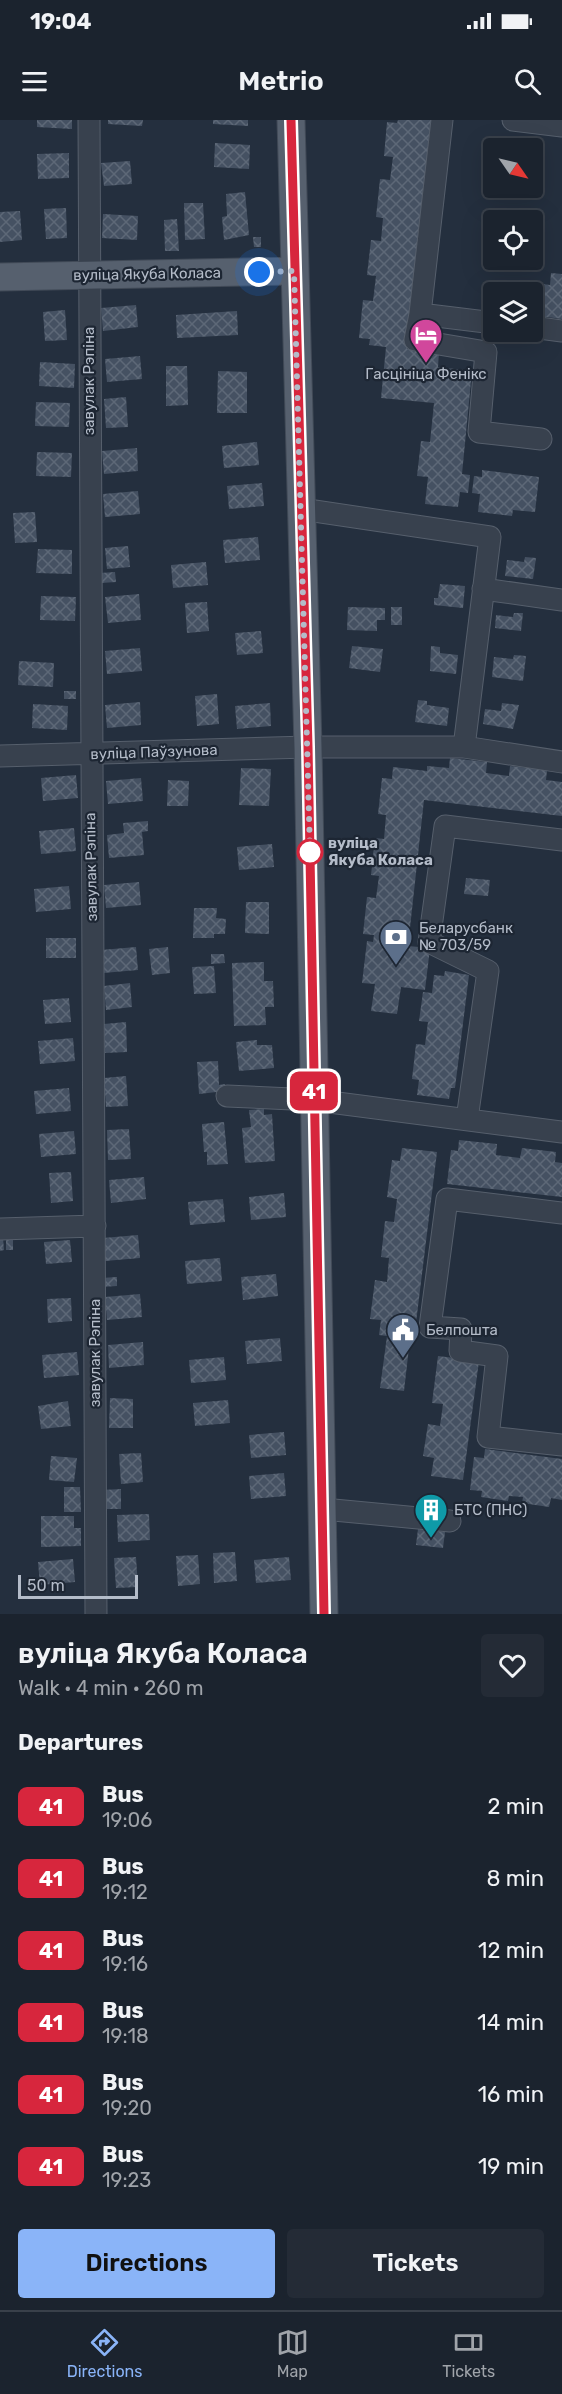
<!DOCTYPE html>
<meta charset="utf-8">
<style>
body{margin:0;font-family:Rubik,sans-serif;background:#242b36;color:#f1f3f6;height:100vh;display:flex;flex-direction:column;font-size:22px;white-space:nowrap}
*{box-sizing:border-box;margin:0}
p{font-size:20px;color:#a0a4aa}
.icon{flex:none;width:33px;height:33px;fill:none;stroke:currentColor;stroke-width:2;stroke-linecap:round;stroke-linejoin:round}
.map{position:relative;height:1494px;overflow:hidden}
.side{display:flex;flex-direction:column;background:#1b232e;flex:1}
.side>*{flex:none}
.badge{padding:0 12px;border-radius:9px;font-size:21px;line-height:39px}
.needle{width:39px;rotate:124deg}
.tools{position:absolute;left:483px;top:18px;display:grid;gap:12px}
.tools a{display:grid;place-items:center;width:60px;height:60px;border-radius:6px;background:#1b232e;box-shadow:0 6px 24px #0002,0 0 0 2px #39404a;font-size:30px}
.scale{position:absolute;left:18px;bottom:15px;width:120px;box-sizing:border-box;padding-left:6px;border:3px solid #b4bcc9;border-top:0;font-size:16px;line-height:21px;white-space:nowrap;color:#b4bcc9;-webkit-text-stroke:4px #1d2633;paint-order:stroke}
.you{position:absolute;width:30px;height:30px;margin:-15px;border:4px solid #fff;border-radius:50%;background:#1a73e8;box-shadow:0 0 0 9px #1a73e833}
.map>.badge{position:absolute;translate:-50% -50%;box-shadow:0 0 0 3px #fff}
h2{padding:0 18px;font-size:22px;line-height:54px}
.round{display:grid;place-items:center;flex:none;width:63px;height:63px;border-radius:6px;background:#242b36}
.overview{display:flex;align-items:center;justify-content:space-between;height:102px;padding:0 18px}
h1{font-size:28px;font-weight:600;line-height:45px}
.button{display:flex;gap:12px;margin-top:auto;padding:12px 18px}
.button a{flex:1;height:69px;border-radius:6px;background:#8ab4f8;color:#111;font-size:24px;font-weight:600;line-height:69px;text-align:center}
.button a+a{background:#242b36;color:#f1f3f6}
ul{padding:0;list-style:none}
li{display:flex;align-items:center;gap:18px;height:72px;padding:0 18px}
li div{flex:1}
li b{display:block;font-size:22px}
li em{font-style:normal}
li .badge{min-width:66px;font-weight:700;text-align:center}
.status{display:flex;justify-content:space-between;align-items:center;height:42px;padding:0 30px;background:#1b232e;direction:ltr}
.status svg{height:16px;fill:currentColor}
header{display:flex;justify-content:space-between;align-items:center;height:78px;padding:0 18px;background:#1b232e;font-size:27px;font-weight:600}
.dock{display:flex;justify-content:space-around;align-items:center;height:84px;border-top:2px solid #39404a;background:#1b232e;font-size:16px;color:#a0a4aa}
.dock a{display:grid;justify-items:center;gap:3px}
.dock .current{color:#8ab4f8}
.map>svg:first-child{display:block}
.building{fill:url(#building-cross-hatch)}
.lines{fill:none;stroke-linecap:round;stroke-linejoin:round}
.minor-casing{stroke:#565f6c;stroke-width:23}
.major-casing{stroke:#414a57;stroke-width:29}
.minor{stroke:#38414e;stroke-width:21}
.major{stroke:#56606e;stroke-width:27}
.line-casing{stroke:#fff;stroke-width:14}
.line{stroke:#d7263d;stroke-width:9}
.walk{stroke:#b4bcc9;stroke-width:6;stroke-dasharray:0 10.8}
.stop-dot{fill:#fff;stroke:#d7263d;stroke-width:3}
.labels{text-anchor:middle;stroke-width:4.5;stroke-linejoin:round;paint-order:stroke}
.street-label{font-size:15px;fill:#b4bcc9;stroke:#1d2633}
.poi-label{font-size:15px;fill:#b4bcc9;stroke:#1d2633;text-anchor:start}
.stop-label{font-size:15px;font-weight:bold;fill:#b4bcc9;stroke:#1d2633;text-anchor:start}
</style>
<div class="status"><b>19:04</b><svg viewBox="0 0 49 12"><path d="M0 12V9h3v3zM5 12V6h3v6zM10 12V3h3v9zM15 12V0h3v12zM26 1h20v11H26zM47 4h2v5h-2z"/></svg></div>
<header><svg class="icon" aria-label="menu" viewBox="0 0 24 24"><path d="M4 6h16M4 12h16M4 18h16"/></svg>Metrio<svg class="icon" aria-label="search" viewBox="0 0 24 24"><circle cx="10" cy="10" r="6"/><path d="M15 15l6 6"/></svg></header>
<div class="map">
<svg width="562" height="1494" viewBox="0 0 562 1494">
<defs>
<pattern id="building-cross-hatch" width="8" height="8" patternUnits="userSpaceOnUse" patternTransform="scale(1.5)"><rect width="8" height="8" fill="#455162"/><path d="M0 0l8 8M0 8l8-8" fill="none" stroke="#5d6877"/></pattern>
</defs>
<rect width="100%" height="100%" fill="#242f3e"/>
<!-- building -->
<path class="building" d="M37,0H72V9L37,7Z
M108,0H143L142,6L108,4Z
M213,0H248V6L213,4Z
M398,0H431L407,229L439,232L438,247L472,251L462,354L470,355L468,373L460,372L458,387L425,384L428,357L417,356L421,321L430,322L434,283L381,278L386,227L369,225L370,219L359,218L363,180L373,181L376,156L367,155L371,120L381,121L383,98L376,97L380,59L390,60L393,37L384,36L387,2L397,3Z
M215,23L250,25L249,49L214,47Z
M69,33V58L38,59L37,34Z
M130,41L132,64L104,66L101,43Z
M245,72L249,115L224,120L222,97L227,96L226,74Z
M184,83H203L205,119L185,120Z
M66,88L67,118L46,119L44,89Z
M20,91L22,120L0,122V92Z
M103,94L138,96L137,120L102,118Z
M177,99L179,131H165L164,100Z
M253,117H261V127H254Z
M498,140H513L512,147L497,146Z
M551,153L562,154V199L532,195L535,163L550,165Z
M136,185L138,207L103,211L101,188Z
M65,190L67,220L45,221L43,192Z
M237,191L238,215L177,218L176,195Z
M140,236L142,259L107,262L105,239Z
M40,242L75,244L74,268L39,266Z
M166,246H187L188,285L166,286Z
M218,251L247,252V293H217Z
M126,277L128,307L106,308L104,279Z
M36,282L70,283L69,307L35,306Z
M257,322L259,345L224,348L222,326Z
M137,328L138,351L104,354L102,331Z
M37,332L72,333L71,357L36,356Z
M482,350L539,357L535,392L513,390L512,396L478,392L480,374L472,373L474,356L482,357Z
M262,363L264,386L229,389L227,366Z
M138,371L140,394L105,397L103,374Z
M35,392L37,422L15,423L13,393Z
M258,417L260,440L225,443L223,420Z
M128,426L130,447L107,449L105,428Z
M38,429L72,430V454L36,453Z
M525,437L536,438L533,459L505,456L507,440L524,442Z
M206,442L208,465L173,468L171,445Z
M115,452L116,462L101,463L100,453Z
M440,464L465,466L463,488L434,485V478H438Z
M139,474L141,500L108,503L105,477Z
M41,476L76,477L75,501L40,500Z
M207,482L209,511L187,513L185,483Z
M348,487L385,488V500H377V511L347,510Z
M391,487H402V505H391Z
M514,493H523L521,511L495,508L496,495L513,497Z
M261,511L263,533L237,535L235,513Z
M352,526L383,529L380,552L349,548Z
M431,526L440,527V533L458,535L456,554L430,551Z
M140,528L142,551L107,554L105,531Z
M514,535L526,536L523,561L492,557L494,537L513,539Z
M19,541L54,543L53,567L18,565Z
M64,571H76V579H64Z
M217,574L219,604L197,606L195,576Z
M418,580L427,581V585L449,588L447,606L415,602Z
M140,582L141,605L107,608L105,585Z
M270,583L271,606L237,609L235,586Z
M502,583L519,585L513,609L483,604L485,589L501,591Z
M33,584L68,586L67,610L32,608Z
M450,638L487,642L486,653L509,656L510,646L547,650L546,660L562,662V696L424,680L408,826L430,828L425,870L401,867L397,894L371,891L375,864L362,863L367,821L373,822L374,815L363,814L367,777L376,778L379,756L371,755L375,718L384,719L386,695L378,694L382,658L392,659L393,647L427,651V646L449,648Z
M241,648L271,649L269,686L239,685Z
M76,655L78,678L43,681L41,658Z
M141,658L143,681L108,684L106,661Z
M168,660L189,661L188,686H167Z
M148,701V711L142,712L144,735L109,738L107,715L124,713L123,703Z
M74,708L76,731L41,734L39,711Z
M272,724L274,747L239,750L237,727Z
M466,758L490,760L488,776L464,774Z
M139,762L141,785L106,788L104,765Z
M69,766L71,789L36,792L34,769Z
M246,782H269V814L245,813Z
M194,788H217L216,798L226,799L225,814H214V818H193Z
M46,818H76V838H46Z
M136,827L138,850L103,853L101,830Z
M168,827L170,853L152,855L149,829Z
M211,834H224L225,843L211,844Z
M264,842V861H273L274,887H265L266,905L234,906L232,843Z
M214,846L216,873L194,874L192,847Z
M445,851L469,855L455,968H451L449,979L417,975L419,960L412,959L416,924L425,925L428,902L419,901L423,872L432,873L434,855L444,856Z
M130,863L132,887L106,890L104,866Z
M69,878L71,902L45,904L43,880Z
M126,902L127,932L105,933L104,904Z
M73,918L75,941L40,944L38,921Z
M257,920V925H272L274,948L239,951L236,922Z
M218,941L219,965L225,964V971L199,974L197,942Z
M126,956L128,986L106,987L104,958Z
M69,968L71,991L36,994L34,971Z
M264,989V995L272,994L275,1041L245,1043L242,1008L251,1007L249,990Z
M224,1002L228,1044L207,1045V1032H204L202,1004Z
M129,1009L131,1039L108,1040L107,1010Z
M74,1011L76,1034L41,1037L39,1014Z
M459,1020L497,1024L496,1035L520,1038L522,1028L556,1032L555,1042L562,1043V1077L447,1064L451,1030L458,1031Z
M402,1028L437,1032L414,1219H410L404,1271L380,1268L387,1216L379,1215L381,1200L370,1199L375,1160L387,1162L389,1138L381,1137L385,1101L394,1102L397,1079L387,1077L392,1040L400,1041Z
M71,1052L73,1081L51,1083L49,1053Z
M144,1057L146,1079L111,1083L109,1060Z
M284,1073L286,1097L251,1100L249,1077Z
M223,1079L225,1102L190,1105L188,1082Z
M138,1115L140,1138L105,1141L103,1118Z
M0,1118H3L4,1130L0,1131Z
M6,1118H13V1130H6Z
M70,1120L72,1142L46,1144L44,1122Z
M220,1138L222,1161L187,1164L185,1141Z
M276,1154L278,1176L243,1180L241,1157Z
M117,1157V1166L102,1167L101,1158Z
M140,1174L142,1197L107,1200L105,1177Z
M71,1178L72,1201L48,1203L47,1179Z
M280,1218L282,1241L247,1244L245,1221Z
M143,1222L144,1245L109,1248L108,1225Z
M77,1232L79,1255L44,1258L42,1235Z
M438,1236L479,1241L463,1360L431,1356L434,1338L423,1336L428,1304L440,1306L443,1284L432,1283Z
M224,1237L226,1260L191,1263L189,1240Z
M110,1278L133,1279V1308H109Z
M228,1280L230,1303L195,1306L193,1283Z
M68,1281L71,1306L41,1309L38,1286Z
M284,1312L286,1335L251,1338L249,1315Z
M485,1329L562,1339V1380L551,1378L549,1387L522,1383L523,1377L509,1376L508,1381L481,1377L482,1371L470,1370L474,1337L484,1338Z
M141,1333L143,1362L121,1364L119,1334Z
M51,1336L77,1338L74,1362L49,1360Z
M284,1353L286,1376L251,1379L249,1356Z
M64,1367H80L81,1392H64Z
M121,1369V1389H102V1370Z
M149,1394L150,1420L118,1422L117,1395Z
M41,1396H74V1408H81V1426L41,1427Z
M418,1409L445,1412L443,1428L416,1425Z
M235,1432L237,1461L214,1463L213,1433Z
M198,1435L200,1464L178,1466L176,1436Z
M136,1437L138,1467L116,1468L114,1438Z
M289,1437L291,1460L256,1463L254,1440Z
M73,1439L75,1462L40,1465L38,1442Z"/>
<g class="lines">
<!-- minor casing -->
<g class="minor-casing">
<path id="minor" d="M89,0L96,1494
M442,0L420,194L494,203
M513,0L562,6
M420,194L415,220L486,232L479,312L541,319
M532,207L562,211
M301,389L490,417L464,627
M483,469L562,480
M0,636L308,627H464L562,642
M227,976L314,980L562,1012
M467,999L488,851L429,822L445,706L562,720
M562,1093L447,1079L430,1207L461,1209L460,1231L497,1236L488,1317L562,1325
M0,1109L95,1106
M323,1389L450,1401"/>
</g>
<!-- major casing -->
<g class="major-casing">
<path id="major" d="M291,0L308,627L324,1494
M0,157L294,151"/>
</g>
<!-- minor -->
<use href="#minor" class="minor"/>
<!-- major -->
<use href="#major" class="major"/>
</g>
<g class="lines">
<!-- line casing -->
<g class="line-casing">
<path id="line" d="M291,0L308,627L324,1494"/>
</g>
<!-- line -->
<use href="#line" class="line"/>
<!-- walk -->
<path class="walk" d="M259,152L294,151L310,732"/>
</g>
<!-- icons -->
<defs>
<g id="hotel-pin" transform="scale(1.725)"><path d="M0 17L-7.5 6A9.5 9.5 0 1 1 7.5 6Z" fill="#d1479c" stroke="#1d2633"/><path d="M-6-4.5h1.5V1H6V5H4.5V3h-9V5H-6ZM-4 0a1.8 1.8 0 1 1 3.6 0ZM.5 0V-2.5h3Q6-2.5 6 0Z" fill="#fff"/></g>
<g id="bank-pin" transform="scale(1.725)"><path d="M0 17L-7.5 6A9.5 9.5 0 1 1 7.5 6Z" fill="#5c6f8a" stroke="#1d2633"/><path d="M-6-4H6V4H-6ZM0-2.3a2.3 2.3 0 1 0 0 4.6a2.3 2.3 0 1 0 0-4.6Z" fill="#fff"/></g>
<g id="civic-pin" transform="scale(1.725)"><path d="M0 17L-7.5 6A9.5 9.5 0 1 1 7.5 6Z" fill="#5c6f8a" stroke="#1d2633"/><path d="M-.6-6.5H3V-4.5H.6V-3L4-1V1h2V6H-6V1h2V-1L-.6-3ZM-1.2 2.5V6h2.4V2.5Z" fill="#fff"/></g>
<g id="building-pin" transform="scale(1.725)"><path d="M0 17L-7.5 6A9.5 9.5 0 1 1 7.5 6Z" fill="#0f9aa8" stroke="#1d2633"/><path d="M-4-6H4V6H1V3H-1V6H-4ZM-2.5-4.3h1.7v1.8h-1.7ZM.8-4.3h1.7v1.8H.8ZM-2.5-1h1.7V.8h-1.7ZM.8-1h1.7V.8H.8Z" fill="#fff"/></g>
</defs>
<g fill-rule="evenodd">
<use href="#hotel-pin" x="426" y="215"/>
<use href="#bank-pin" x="396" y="817"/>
<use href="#civic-pin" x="403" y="1210"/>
<use href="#building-pin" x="431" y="1390"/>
</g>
<!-- markers -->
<circle class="stop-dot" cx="310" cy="732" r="12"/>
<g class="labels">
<!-- street labels -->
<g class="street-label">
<text transform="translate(147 154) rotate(-1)" y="5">вуліца Якуба Коласа</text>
<text transform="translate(89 261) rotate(-90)" y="5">завулак Рэпіна</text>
<text transform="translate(154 632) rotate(-2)" y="5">вуліца Паўзунова</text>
<text transform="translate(91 747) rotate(-91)" y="5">завулак Рэпіна</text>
<text transform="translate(95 1233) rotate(-90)" y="5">завулак Рэпіна</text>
</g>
<!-- poi labels -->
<g class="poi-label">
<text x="426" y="259" text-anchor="middle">Гасцініца Фенікс</text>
<text x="419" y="813">Беларусбанк<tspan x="419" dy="17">№ 703/59</tspan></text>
<text x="426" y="1215">Белпошта</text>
<text x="454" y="1395">БТС (ПНС)</text>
</g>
<!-- stop labels -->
<g class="stop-label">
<text x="328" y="728">вуліца<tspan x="328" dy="17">Якуба Коласа</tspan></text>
</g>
</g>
</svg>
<div class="tools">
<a><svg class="needle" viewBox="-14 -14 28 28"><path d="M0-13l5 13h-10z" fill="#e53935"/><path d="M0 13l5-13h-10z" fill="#a0a4aa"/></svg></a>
<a><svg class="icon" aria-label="locate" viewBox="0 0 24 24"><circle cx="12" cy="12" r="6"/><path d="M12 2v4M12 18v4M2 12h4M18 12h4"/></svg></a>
<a><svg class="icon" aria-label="layers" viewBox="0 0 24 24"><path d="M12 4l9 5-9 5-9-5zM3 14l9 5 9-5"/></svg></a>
</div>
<div class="scale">50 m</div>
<div class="you" style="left:259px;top:152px"></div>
<b class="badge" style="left:314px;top:971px;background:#d7263d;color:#fff">41</b>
</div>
<section class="side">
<div class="overview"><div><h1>вуліца Якуба Коласа</h1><p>Walk · 4 min · 260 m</p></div><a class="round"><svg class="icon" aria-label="heart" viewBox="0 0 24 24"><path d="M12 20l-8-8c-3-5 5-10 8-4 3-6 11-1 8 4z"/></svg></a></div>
<h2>Departures</h2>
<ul>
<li><span class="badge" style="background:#d7263d;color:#fff">41</span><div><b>Bus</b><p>19:06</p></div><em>2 min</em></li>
<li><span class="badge" style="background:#d7263d;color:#fff">41</span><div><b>Bus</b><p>19:12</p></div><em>8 min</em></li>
<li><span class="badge" style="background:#d7263d;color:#fff">41</span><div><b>Bus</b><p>19:16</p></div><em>12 min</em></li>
<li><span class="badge" style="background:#d7263d;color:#fff">41</span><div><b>Bus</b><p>19:18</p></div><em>14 min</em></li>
<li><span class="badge" style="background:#d7263d;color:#fff">41</span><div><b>Bus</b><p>19:20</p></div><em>16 min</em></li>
<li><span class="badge" style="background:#d7263d;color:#fff">41</span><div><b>Bus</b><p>19:23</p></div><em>19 min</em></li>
</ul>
<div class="button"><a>Directions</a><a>Tickets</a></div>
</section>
<nav class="dock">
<a class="current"><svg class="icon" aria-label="directions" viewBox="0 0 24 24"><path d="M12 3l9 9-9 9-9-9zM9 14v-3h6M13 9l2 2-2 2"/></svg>Directions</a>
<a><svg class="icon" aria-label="map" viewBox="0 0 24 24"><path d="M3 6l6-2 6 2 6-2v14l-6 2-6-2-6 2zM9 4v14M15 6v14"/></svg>Map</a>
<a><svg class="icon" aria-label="tickets" viewBox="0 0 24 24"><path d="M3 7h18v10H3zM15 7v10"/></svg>Tickets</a>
</nav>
